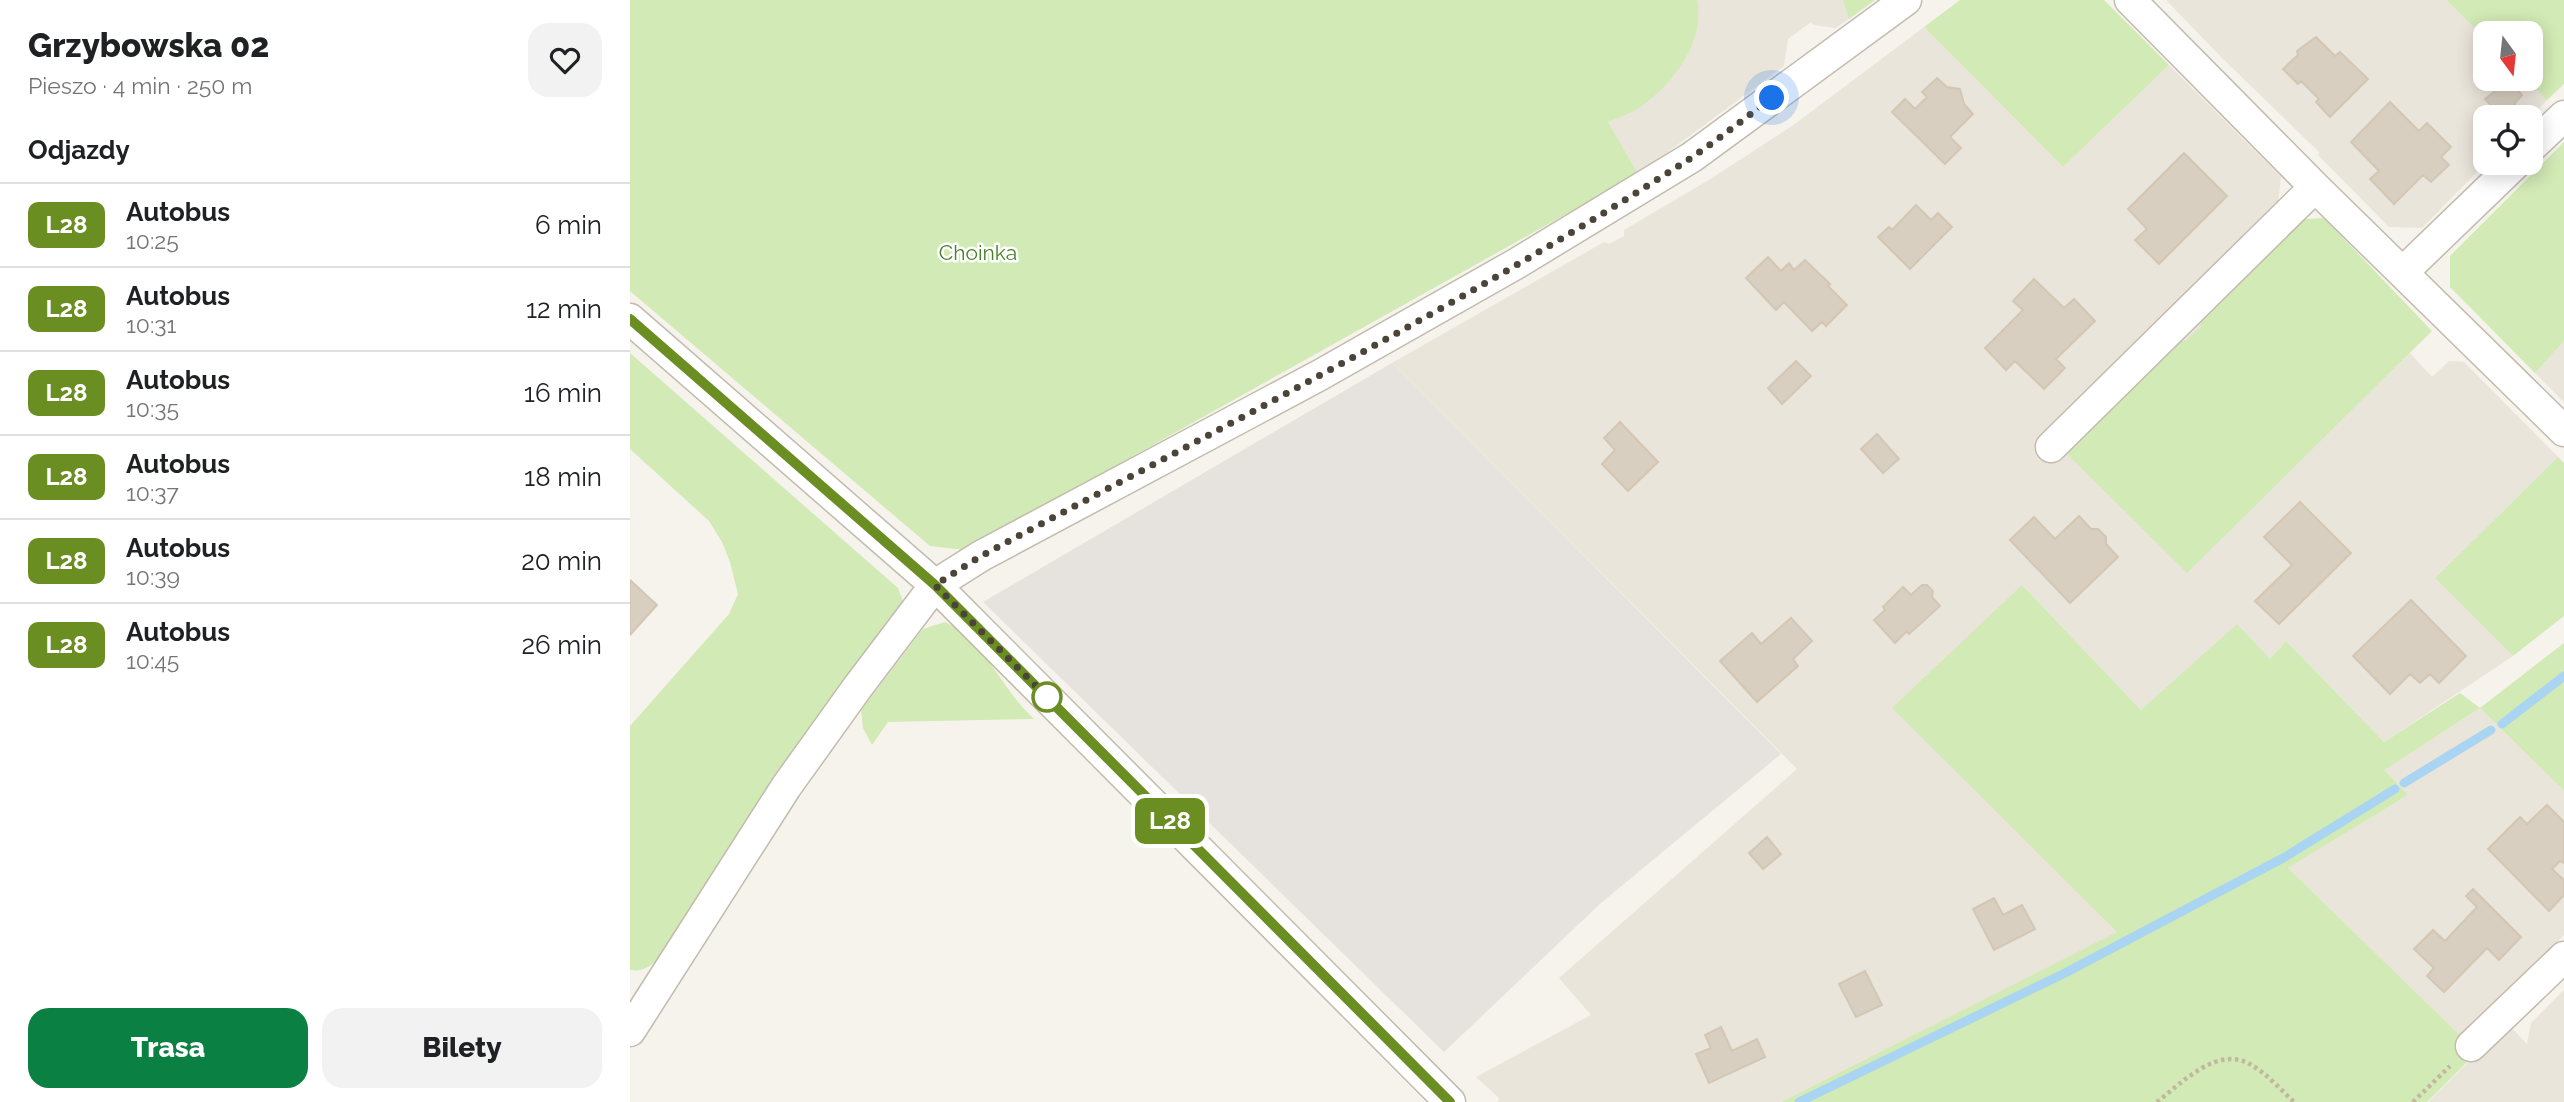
<!DOCTYPE html>
<html lang="pl">
<meta charset="utf-8">
<style>
body{margin:0;font-family:Raleway,sans-serif;background:#f2f2f2;color:#202124;height:100vh;display:flex;flex-direction:column;font-size:26px;white-space:nowrap}
*{box-sizing:border-box;margin:0}
p{font-size:23px;color:#757577}
.icon{flex:none;width:38px;height:38px;fill:none;stroke:currentColor;stroke-width:2;stroke-linecap:round;stroke-linejoin:round}
.map{position:relative;flex:1;overflow:hidden}
.sheet{display:flex;flex-direction:column;background:#fff;width:630px}
.sheet>*{flex:none}
.badge{padding:0 14px;border-radius:10px;font-size:24px;line-height:46px}
.needle{width:46px;rotate:165deg}
.buttons{position:absolute;left:1843px;top:21px;display:grid;gap:14px}
.buttons a{display:grid;place-items:center;width:70px;height:70px;border-radius:14px;background:#fff;box-shadow:0 4px 18px #0003;font-size:35px}
.you{position:absolute;width:35px;height:35px;margin:-18px;border:5px solid #fff;border-radius:50%;background:#1a73e8;box-shadow:0 0 0 10px #1a73e833}
.map>.badge{position:absolute;translate:-50% -50%;box-shadow:0 0 0 4px #fff}
h2{padding:0 28px;font-size:26px;line-height:63px}
.round{display:grid;place-items:center;flex:none;width:74px;height:74px;border-radius:21px;background:#f2f2f2}
.headline{display:flex;align-items:center;justify-content:space-between;height:119px;padding:0 28px}
h1{font-size:33px;font-weight:800;line-height:52px}
.action{display:flex;gap:14px;margin-top:auto;padding:14px 28px}
.action a{flex:1;height:80px;border-radius:21px;background:#0b8043;color:#fff;font-size:28px;font-weight:800;line-height:80px;text-align:center}
.action a+a{background:#f2f2f2;color:#202124}
ul{padding:0;list-style:none}
li{display:flex;align-items:center;gap:21px;height:84px;padding:0 28px;border-top:2px solid #e0e0e0}
li div{flex:1}
li b{display:block;font-size:26px}
li em{font-style:normal}
li .badge{min-width:77px;font-weight:700;text-align:center}
main{display:flex;flex:1;min-height:0}
.map>svg:first-child{display:block}
.residential{fill:#eae5da}
.industrial{fill:#e6e2dd}
.green{fill:#d2eab5}
.lines{fill:none;stroke-linecap:round;stroke-linejoin:round}
.stream{stroke:#a9d4f2;stroke-width:9}
.building{fill:#d8cfc1;stroke:#d3c7b4;stroke-width:2}
.minor-casing{stroke:#c2bbae;stroke-width:33}
.path{stroke:#c4b79f;stroke-width:4.5;stroke-dasharray:3.5 3.5;stroke-linecap:butt}
.minor{stroke:#fff;stroke-width:30}
.line-casing{stroke:#fff;stroke-width:16}
.line{stroke:#6b8e23;stroke-width:10}
.walk{stroke:#4b4439;stroke-width:7;stroke-dasharray:0 12.6}
.stop-dot{fill:#fff;stroke:#6b8e23;stroke-width:3.5}
.labels{text-anchor:middle;stroke-width:5;stroke-linejoin:round;paint-order:stroke}
.park-label{font-size:21px;fill:#4a7f2a;stroke:#fff}
</style>
<main>
<section class="sheet">
<div class="headline"><div><h1>Grzybowska 02</h1><p>Pieszo · 4 min · 250 m</p></div><a class="round"><svg class="icon" aria-label="heart" viewBox="0 0 24 24"><path d="M12 20l-8-8c-3-5 5-10 8-4 3-6 11-1 8 4z"/></svg></a></div>
<h2>Odjazdy</h2>
<ul>
<li><span class="badge" style="background:#6b8e23;color:#fff">L28</span><div><b>Autobus</b><p>10:25</p></div><em>6 min</em></li>
<li><span class="badge" style="background:#6b8e23;color:#fff">L28</span><div><b>Autobus</b><p>10:31</p></div><em>12 min</em></li>
<li><span class="badge" style="background:#6b8e23;color:#fff">L28</span><div><b>Autobus</b><p>10:35</p></div><em>16 min</em></li>
<li><span class="badge" style="background:#6b8e23;color:#fff">L28</span><div><b>Autobus</b><p>10:37</p></div><em>18 min</em></li>
<li><span class="badge" style="background:#6b8e23;color:#fff">L28</span><div><b>Autobus</b><p>10:39</p></div><em>20 min</em></li>
<li><span class="badge" style="background:#6b8e23;color:#fff">L28</span><div><b>Autobus</b><p>10:45</p></div><em>26 min</em></li>
</ul>
<div class="action"><a>Trasa</a><a>Bilety</a></div>
</section>
<div class="map">
<svg width="1934" height="1102" viewBox="0 0 1934 1102">
<rect width="100%" height="100%" fill="#f6f3ec"/>
<!-- residential -->
<path class="residential" d="M906,0H1245L1206,28L1183,25L1181,22L1158,39L1154,66L1008,174Z
M1536,0H1816L1855,38V79H1896L1917,100L1901,117H1855L1856,163L1792,228L1759,227L1688,155L1689,152L1592,58Z
M1294,27L1433,167L1539,65L1651,177L1648,204L1571,327L1557,572L1780,353L1802,377L1819,361L1834,362L1928,457L1805,578L1883,656L1754,742L1656,641L1640,659L1511,710L1392,585L1353,797L1488,932L1151,1102H868L869,1098L846,1077L961,1015L929,978L1167,769L762,363L974,242L979,244L994,236V230L1082,178L1162,126Z
M1934,341V402L1905,373Z
M1850,708L1934,791V935L1832,1038L1658,868L1778,795L1753,770Z
M1934,990V1102H1798L1877,1023L1897,1044L1901,1023Z"/>
<!-- industrial -->
<path class="industrial" d="M762,363L1151,754L971,903L814,1052L353,602Z"/>
<!-- green -->
<path class="green" d="M0,0H1067C1076,40 1044,83 1012,106C1003,113 989,117 978,122L1008,174L335,550L300,546L0,291Z
M1213,0H1245L1219,19Z
M1330,0H1474L1539,65L1433,167L1294,27Z
M1816,0H1934V84L1917,100L1896,79H1900V33H1855V38Z
M1934,142V341L1905,373L1820,287V256Z
M1694,218L1802,331L1557,573L1432,449L1541,339L1555,341L1571,327L1568,313L1661,220Z
M0,353L268,588L273,601L269,615L112,828L30,957C21,966 13,972 0,970V726L99,614L108,594L100,562L92,542L79,521L0,449Z
M1928,457L1934,463V616L1883,656L1805,578Z
M1392,585L1511,710L1607,624L1640,659L1656,641L1754,742L1830,693L1850,708L1934,643V791L1850,708L1754,770L1778,795L1658,868L1847,1052L1797,1102H1151L1487,932L1262,708Z
M315,622C356,642 371,689 404,719L258,722L242,745L233,728L231,710L293,629Z"/>
<g class="lines">
<!-- stream -->
<path class="stream" d="M1872,724L1934,676
M1774,783L1861,730
M1169,1102L1435,973L1655,857L1765,789"/>
</g>
<!-- building -->
<path class="building" d="M1686,37L1705,56L1710,52L1738,79L1700,117L1686,102L1689,99L1671,81L1668,84L1653,69L1668,55L1667,51Z
M1307,78L1317,87L1330,89L1334,104L1343,114L1320,137L1331,148L1315,164L1262,112L1275,99L1285,109L1297,97L1292,92Z
M1878,81L1892,95L1884,104L1886,106L1873,117L1855,99Z
M1760,102L1789,131L1797,123L1821,147L1811,157L1819,165L1801,182L1793,175L1764,204L1740,179L1749,171L1721,142Z
M1554,153L1597,196L1529,264L1505,240L1517,229L1498,209Z
M1286,205L1301,220L1308,213L1322,227L1280,269L1248,237L1259,227L1262,230Z
M1138,257L1151,271L1159,263L1164,270L1175,260L1200,284L1198,286L1217,305L1196,326L1192,322L1182,331L1154,302L1146,310L1116,278Z
M1404,279L1434,308L1444,299L1465,321L1426,359L1435,368L1414,389L1385,361L1376,370L1355,348L1393,310L1383,301Z
M1166,361L1181,376L1152,404L1138,388Z
M990,422L1028,462L998,491L972,464L985,450L974,438Z
M1247,434L1269,459L1253,473L1231,449Z
M1670,502L1721,553L1649,624L1625,601L1662,565L1634,537Z
M1449,516L1461,529H1468L1476,537V544L1488,557L1440,603L1380,540L1404,517L1425,539Z
M0,580L27,605L0,635Z
M1292,585H1297L1303,591L1302,597L1310,606L1279,634L1277,631L1265,643L1244,620L1255,610L1253,607L1273,587L1281,595Z
M1781,600L1836,656L1809,683L1800,674L1790,683L1780,674L1760,694L1723,656Z
M1161,618L1182,641L1163,659L1168,666L1127,702L1090,661L1122,633L1131,644Z
M1917,805L1934,822V863L1930,861L1922,869L1934,880V895L1919,911L1858,849L1890,817L1897,824Z
M1137,837L1151,854L1133,869L1119,853Z
M1843,889L1891,937L1869,960L1857,948L1814,992L1797,976L1804,968L1784,949L1803,930L1815,941L1847,907L1836,896Z
M1364,898L1373,915L1392,905L1405,929L1364,950L1343,909Z
M1235,971L1252,1005L1226,1017L1209,984Z
M1091,1027L1102,1051L1127,1039L1135,1057L1079,1083L1066,1054L1081,1048L1075,1035Z"/>
<g class="lines">
<!-- minor casing -->
<g class="minor-casing">
<path id="minor" d="M1500,0L1685,187L1934,431
M1900,148L1934,116
M1773,272L1886,163
M0,319L305,585L820,1102
M1421,447L1685,187
M0,1031L156,787L227,688L305,585L351,556L690,375L884,265L1062,157L1276,0
M1841,1046L1934,957"/>
</g>
<!-- path -->
<path class="path" d="M1527,1102C1552,1083 1589,1043 1623,1066C1638,1075 1651,1090 1664,1102
M1783,1102L1820,1066"/>
<!-- minor -->
<use href="#minor" class="minor"/>
</g>
<g class="lines">
<!-- line casing -->
<g class="line-casing">
<path id="line" d="M0,319L305,585L820,1102"/>
</g>
<!-- line -->
<use href="#line" class="line"/>
<!-- walk -->
<path class="walk" d="M417,697L420,700L305,585L351,556C590,428 834,305 1061,158C1089,139 1115,118 1142,98"/>
</g>
<!-- markers -->
<circle class="stop-dot" cx="417" cy="697" r="14"/>
<g class="labels">
<!-- park labels -->
<g class="park-label">
<text x="348" y="260">Choinka</text>
</g>
</g>
</svg>
<div class="buttons">
<a><svg class="needle" viewBox="-14 -14 28 28"><path d="M0-13l5 13h-10z" fill="#e53935"/><path d="M0 13l5-13h-10z" fill="#757577"/></svg></a>
<a><svg class="icon" aria-label="locate" viewBox="0 0 24 24"><circle cx="12" cy="12" r="6"/><path d="M12 2v4M12 18v4M2 12h4M18 12h4"/></svg></a>
</div>
<div class="you" style="left:1142px;top:98px"></div>
<b class="badge" style="left:540px;top:821px;background:#6b8e23;color:#fff">L28</b>
</div>
</main>
